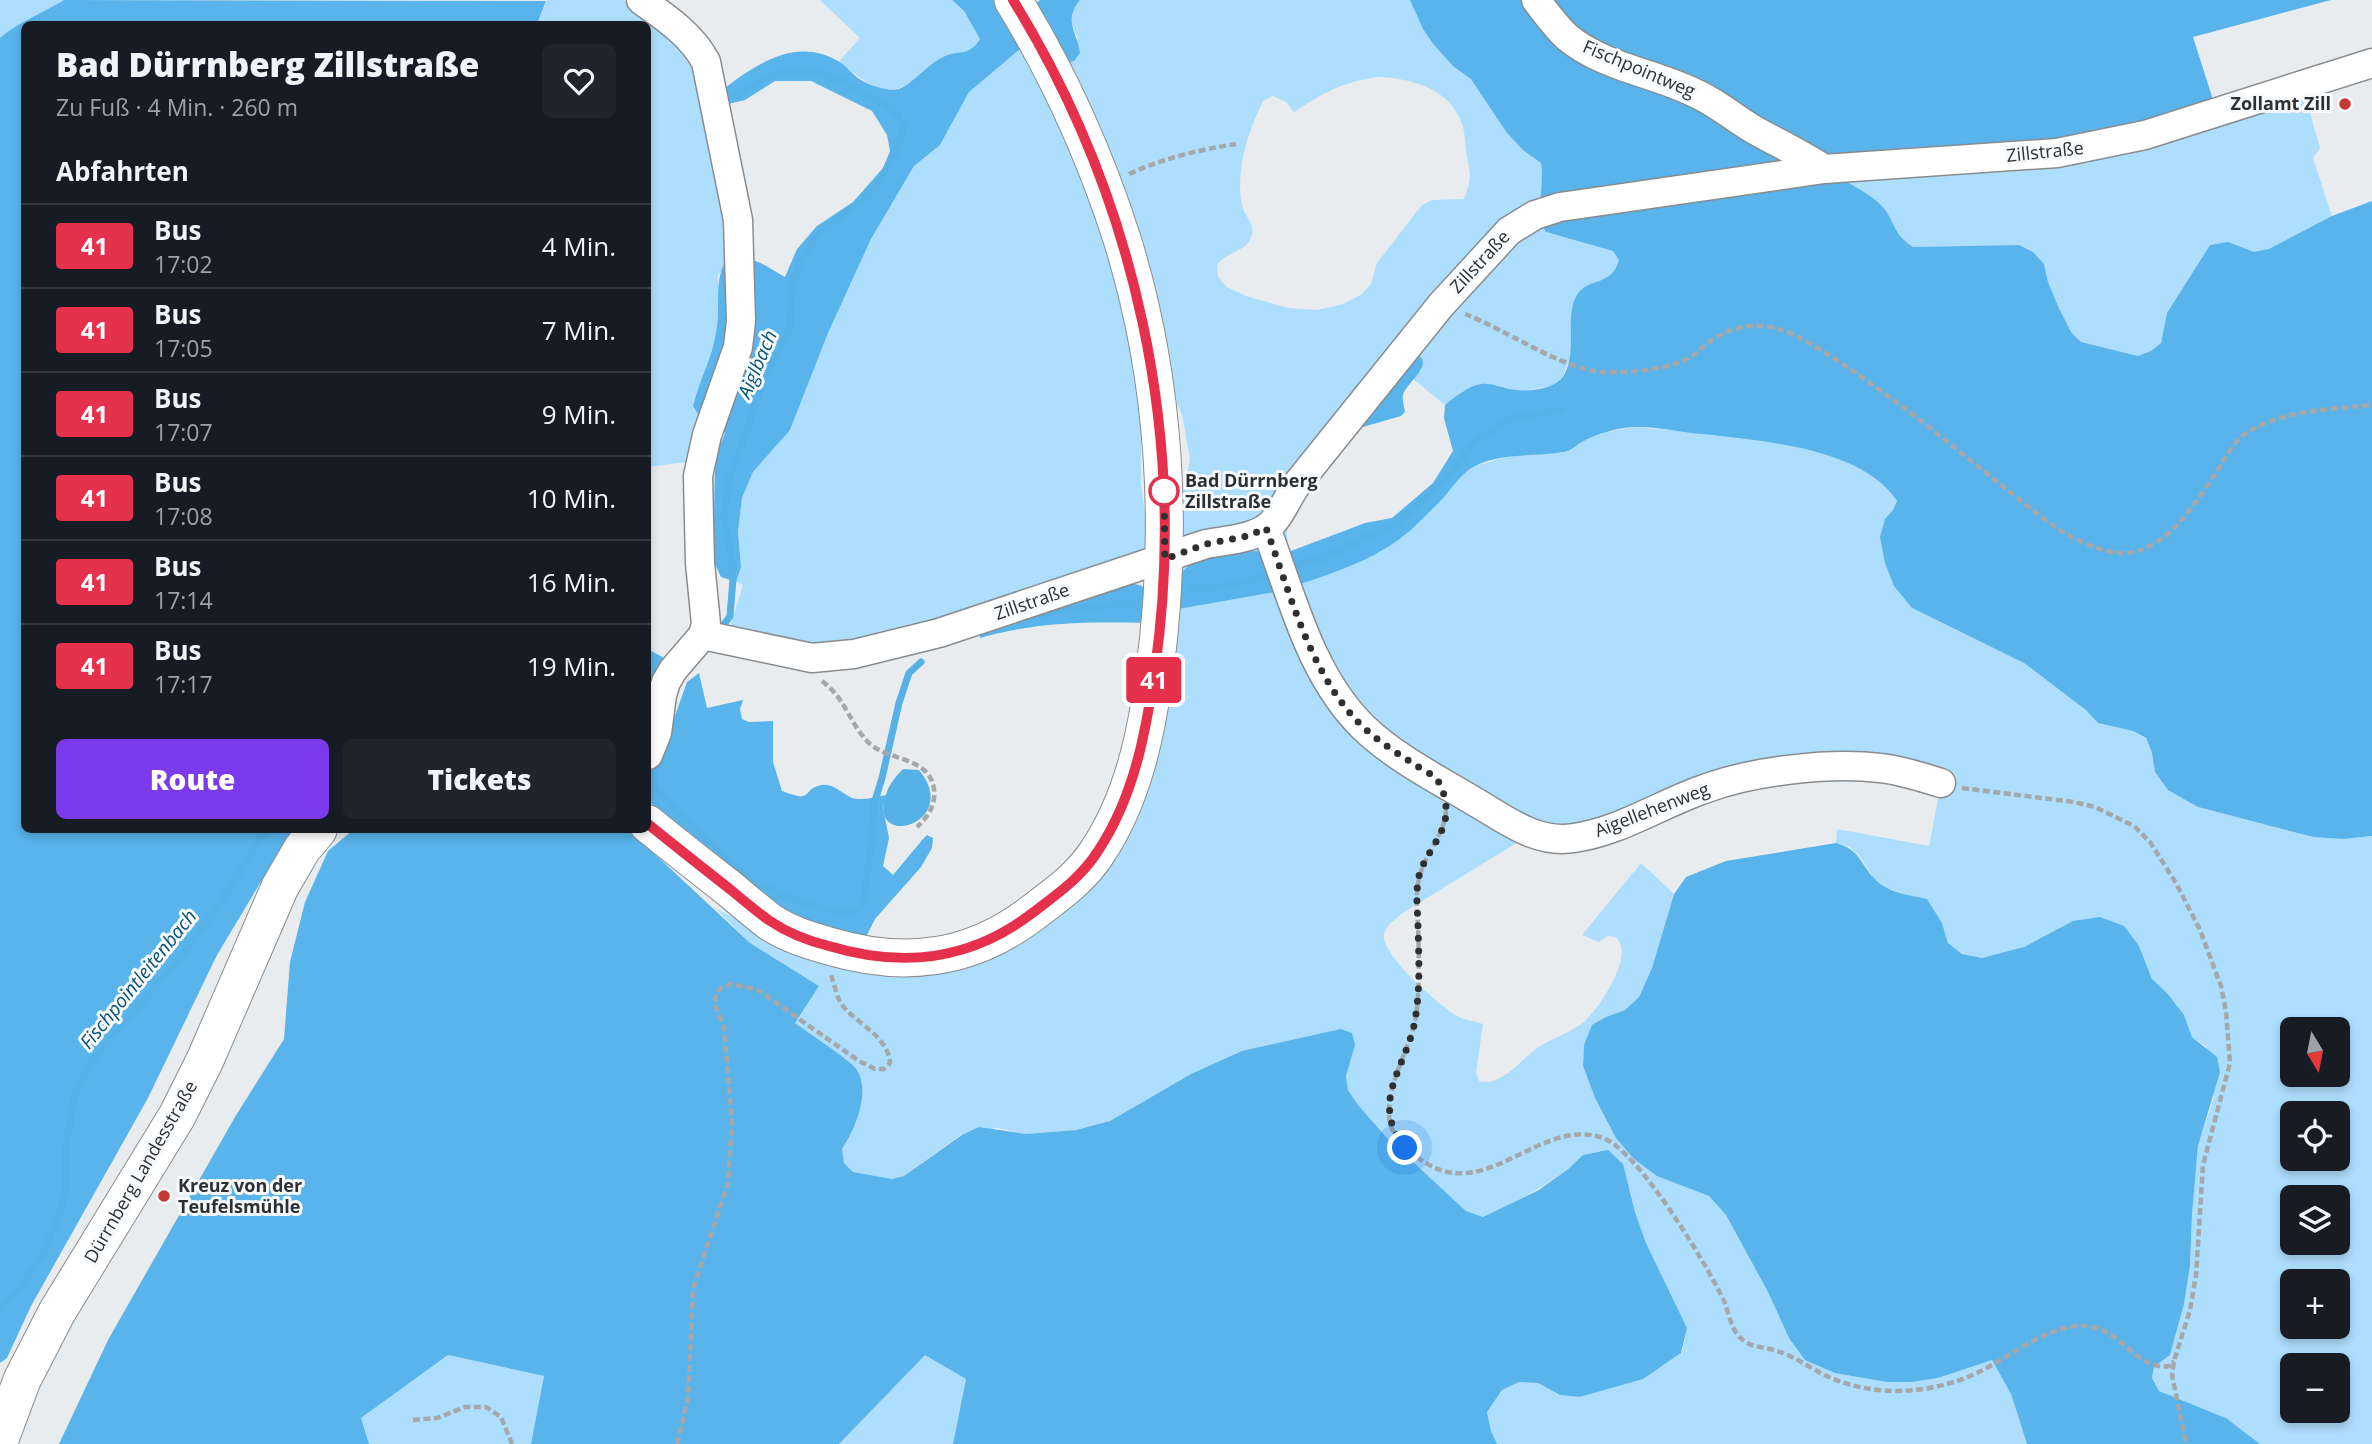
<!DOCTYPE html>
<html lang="de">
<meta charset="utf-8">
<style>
body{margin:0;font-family:"Open Sans",sans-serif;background:#20242c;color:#f1f3f6;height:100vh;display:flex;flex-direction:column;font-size:26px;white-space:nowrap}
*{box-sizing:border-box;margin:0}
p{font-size:23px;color:#9ea1a6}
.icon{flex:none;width:38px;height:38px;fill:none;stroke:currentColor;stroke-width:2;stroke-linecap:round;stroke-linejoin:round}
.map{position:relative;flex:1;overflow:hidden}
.details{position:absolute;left:21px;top:21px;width:630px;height:812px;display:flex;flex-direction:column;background:#171b24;border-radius:10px;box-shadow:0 4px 10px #0003}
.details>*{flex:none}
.badge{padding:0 14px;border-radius:5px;font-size:24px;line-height:46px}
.needle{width:46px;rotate:170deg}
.buttons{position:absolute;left:2280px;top:1017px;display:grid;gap:14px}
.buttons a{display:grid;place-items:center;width:70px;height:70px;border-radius:10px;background:#171b24;box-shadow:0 4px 10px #0003;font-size:35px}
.you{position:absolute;width:35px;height:35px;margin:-18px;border:5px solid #fff;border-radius:50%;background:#1a73e8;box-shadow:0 0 0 10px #1a73e833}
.map>.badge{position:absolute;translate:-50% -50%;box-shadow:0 0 0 4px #fff}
h2{padding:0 35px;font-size:26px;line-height:63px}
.round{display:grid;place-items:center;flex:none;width:74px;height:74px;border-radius:10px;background:#20242c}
.head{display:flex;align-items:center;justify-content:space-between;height:119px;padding:0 35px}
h1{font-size:33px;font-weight:800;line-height:52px}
.action{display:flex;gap:14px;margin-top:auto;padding:14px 35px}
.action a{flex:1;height:80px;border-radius:10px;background:#7c3aed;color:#fff;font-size:28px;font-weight:800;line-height:80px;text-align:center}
.action a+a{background:#20242c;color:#f1f3f6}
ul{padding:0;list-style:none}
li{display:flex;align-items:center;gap:21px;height:84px;padding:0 35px;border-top:2px solid #363941}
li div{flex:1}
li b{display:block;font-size:26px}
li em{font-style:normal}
li .badge{min-width:77px;font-weight:700;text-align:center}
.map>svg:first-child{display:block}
.green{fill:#aedefd;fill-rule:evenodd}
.forest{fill:#59b4eb}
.water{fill:#56b1e7}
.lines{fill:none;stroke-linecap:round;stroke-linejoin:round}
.stream{stroke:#56b1e7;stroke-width:7}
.minor-casing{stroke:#898c8e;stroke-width:31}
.major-casing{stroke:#898c8e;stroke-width:39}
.path{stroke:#a5a7a9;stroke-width:4.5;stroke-dasharray:7 3.5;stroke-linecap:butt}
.minor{stroke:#fff;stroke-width:28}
.major{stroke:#fff;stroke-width:37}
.line-casing{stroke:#fff;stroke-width:16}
.line{stroke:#e5314c;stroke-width:10}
.walk{stroke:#2e2f30;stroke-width:7;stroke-dasharray:0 12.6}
.poi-dot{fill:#c63831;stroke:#f6fafc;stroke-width:2.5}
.stop-dot{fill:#fff;stroke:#e5314c;stroke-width:3.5}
.labels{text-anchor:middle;stroke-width:6;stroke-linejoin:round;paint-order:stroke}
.street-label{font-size:18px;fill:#2e2f30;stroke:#f6fafc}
.poi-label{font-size:18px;font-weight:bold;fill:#2e2f30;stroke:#f6fafc;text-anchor:end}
.stop-label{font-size:18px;font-weight:bold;fill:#2e2f30;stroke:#f6fafc;text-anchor:start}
.water-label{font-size:19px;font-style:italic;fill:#085276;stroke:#f6fafc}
</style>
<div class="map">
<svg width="2372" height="1444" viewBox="0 0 2372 1444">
<rect width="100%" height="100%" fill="#e9ecee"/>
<!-- green -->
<path class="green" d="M0,0H64L0,38Z
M547,0H623L655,20L699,68L734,260L718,275C719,295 721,316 716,336C710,360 699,382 693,406L701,419L687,462L648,467V24H537Z
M820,0H952L964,11L980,39C968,59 958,49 942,57C927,65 916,80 902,87C881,98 853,73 839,61L860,38Z
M1080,0H1410L1454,67L1471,79L1482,92L1507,133L1523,150L1541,163L1542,214L1546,232L1613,251L1620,260C1615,278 1602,282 1585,286L1573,317L1572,352L1563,376L1554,385L1529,390H1512L1496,385L1463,391L1445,405L1413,379L1422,369L1416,353L1291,513L1287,531V558L1180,574L1179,513L1190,459L1182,415L1165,376L1065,64L1078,38C1070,23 1069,14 1080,0ZM1377,77C1410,78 1450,88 1462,124C1465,132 1465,143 1466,151C1470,176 1473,174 1464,199L1432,200L1422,205L1377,263L1371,284L1362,294L1343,304L1317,310L1288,308L1246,296L1227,287L1218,277L1217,265C1225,252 1248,252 1252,235C1255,223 1244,216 1242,205C1235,170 1248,132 1263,101L1273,96L1286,102L1294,112C1325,92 1340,83 1377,77Z
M1026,44L1069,129L1118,269L1141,376V484L1150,549L1127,561L829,652L728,633L743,585L736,582L741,567L738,532L742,498L753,472L790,430L828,333L871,239L914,166L940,145L969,92Z
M2299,74L2320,148L2313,158L2332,216C2315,226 2273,255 2253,252C2232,248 2236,241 2210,245L2167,313L2161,343L2151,351L2138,356L2081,342L2071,332L2058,306L2048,282L2044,264L2033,252L2019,245L1913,247C1894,234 1897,228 1886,211C1876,196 1851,185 1835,175L2091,137Z
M1633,427C1702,433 1856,438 1897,500L1893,510L1885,519L1912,608L2024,663L2087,710L2098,723L2133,731L2146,739L2152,753L2155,772L2198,807L2313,837L2343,839L2372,836V1444H2260L2226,1418L2159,1391L2152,1378L2154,1367L2170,1355L2184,1304L2190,1266L2192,1214L2198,1146L2214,1097L2206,1046L2192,1037L2184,1015L2168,994L2152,979L2139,946L2048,935L2024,947L1998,955L1982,958L1962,954L1948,943L1942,923L1904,894L1886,888L1874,878L1860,857L1850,847L1836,843L1837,829L1929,846L1942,779L1884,764L1638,807L1553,833L1382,733L1335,679L1297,585L1343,569L1380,551L1444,497L1459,477L1475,466L1498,459L1522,454L1567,452L1583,441L1607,432ZM2292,1029H2338V1074H2292ZM2292,1113H2338V1158H2292ZM2292,1197H2338V1242H2292ZM2292,1281H2338V1326H2292ZM2292,1365H2338V1410H2292Z
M1281,591L1324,688L1518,842L1401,914C1395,920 1385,926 1384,935C1381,955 1440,1006 1457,1016C1464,1020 1474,1021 1483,1024L1476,1072L1479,1081C1502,1088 1523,1056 1542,1045C1554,1038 1568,1033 1580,1025C1596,1014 1627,966 1621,946C1621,944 1617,939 1616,937L1608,936L1599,942L1582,935L1641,863L1674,894L1652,968L1639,997L1625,1010L1606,1017L1584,1045L1583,1066L1595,1098L1688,1187L1709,1196L1726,1215L1768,1292L1789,1338L1887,1382H1912L1938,1378L1992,1360L2011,1394L2027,1444H1497L1491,1431L1487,1412L1502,1390L1519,1382L1538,1383L1560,1395L1580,1397L1642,1379L1682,1353L1687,1328L1646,1243L1635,1212L1630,1190L1583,1155C1554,1183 1520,1200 1483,1217L1466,1211L1387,1138L1358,1105L1348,1090L1346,1076L1355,1045L1191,1074L1110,1121L1076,1130L1026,1134L997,1128L961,1135L904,1176L892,1179L853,1172L844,1163L842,1149C855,1131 871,1091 857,1070C852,1061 807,1032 795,1023L819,986L750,943L715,908L790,947L849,967L1066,909L1173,610Z
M925,1354L966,1379L953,1444H839Z
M448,1355L544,1376L531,1444H369L361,1418Z"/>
<!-- forest -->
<path class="forest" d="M64,0L546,1L537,24H24V830H296L277,855L217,955L148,1098L31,1306L7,1358L0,1363V38C18,22 43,13 64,0Z
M952,0H998L1026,44L969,92L940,145L914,166L871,239L828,333L790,430L753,472L742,498L738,532L741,567L736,582L721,577L713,560L714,512L715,459L725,433L701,419L693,406C699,381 712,358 716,333C721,311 714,284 724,264C752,252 761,264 785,277L797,249L817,226L853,202L883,168L890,151L887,135L872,111L811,81H775L745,100L724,105L725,88C757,63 797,37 838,61C846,65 851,73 858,78C867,85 888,92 899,89C911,85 929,63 943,57C958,49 968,58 980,39L964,11Z
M1040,0H1080C1063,21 1077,31 1080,53L1074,61L1065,64L1036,3Z
M1410,0H2331L2193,37L2214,103L2091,137L1835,175C1851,185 1876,196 1886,211C1897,228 1894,234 1913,247L2019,245L2033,252L2044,264L2048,282L2058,306L2071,332L2081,342L2138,356L2151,351L2161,343L2167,313L2210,245L2228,242L2254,252L2269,249L2332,216L2372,201V836L2343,839L2313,837L2198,807L2168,790L2155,772L2152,753L2146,738L2133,731L2098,723L2086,710L2024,663L1912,608L1894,586L1885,563L1880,537L1885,519L1893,510L1897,501C1863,448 1758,440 1702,434C1679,432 1655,426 1633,427C1616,428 1597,434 1582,442C1576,445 1571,451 1564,452C1534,457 1504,452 1475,466C1462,473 1454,485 1445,496C1436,506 1425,516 1415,526C1384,556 1338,572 1297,585L1287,558L1291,551L1365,523L1392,518L1433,483L1453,451L1444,418L1445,405C1455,397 1469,385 1482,384C1491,383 1500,387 1509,389C1525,392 1554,391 1564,375C1578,350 1564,316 1577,295C1589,276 1611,288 1619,260L1613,251L1546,232C1536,217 1544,182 1541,163L1523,150L1507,133L1471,79L1454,67L1434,45L1423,29Z
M1416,353C1436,365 1407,381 1403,395C1402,400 1404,406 1405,412L1401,416L1356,429Z
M1258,551L1273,570L1281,591L1173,610L1180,574L1200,555Z
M1128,582L1142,586L1149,594L1148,623C1086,622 1041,621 980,638L979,627Z
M648,649L671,662L648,726Z
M699,673L707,708L743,700L740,709L742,719L749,722L773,721V762L782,791C816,804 800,789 822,785C834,783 842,794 852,798C863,801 875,797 886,795L883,808L889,838L883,866L893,875L923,839L927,835L933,838L932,848L921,867L875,919L867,935L855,941L786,917L668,822L651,803L648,784L666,741L687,682Z
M353,830H629L750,943L819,986L795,1023C807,1032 852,1061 857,1070C871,1092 855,1130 842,1149L844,1163L853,1172L892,1179L904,1176L962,1135L979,1127L1026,1134L1076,1130L1110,1121L1191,1074L1242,1051L1341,1029L1352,1033L1355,1045L1346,1076L1348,1090L1358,1105L1387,1138L1466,1211L1483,1217L1539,1190L1568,1169L1583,1155L1608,1150L1623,1164L1635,1212L1646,1243L1687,1328L1681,1353L1643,1379L1580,1397L1560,1395L1538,1383L1519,1382L1502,1390L1487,1412L1491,1431L1497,1444H953L966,1379L925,1355L839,1444H531L544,1376L448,1355L361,1418L369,1444H59L108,1340L235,1117L284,1039L290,962L305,902L328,851Z
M1836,843C1861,850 1859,863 1875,879C1888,893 1909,895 1927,899L1942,923L1948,943L1962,954L1982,958L2024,947L2073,921L2100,917L2124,926L2139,946L2152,979L2168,994L2184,1015L2192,1037L2217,1057L2220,1072L2198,1146L2192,1214L2190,1266L2184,1304L2170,1355L2154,1367L2152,1378L2159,1391L2226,1418L2260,1444H2027L2011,1394L1992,1360L1938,1378L1912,1382H1887L1835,1373L1805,1360L1789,1338L1768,1292L1726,1215L1709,1196L1657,1176L1634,1159L1616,1138L1595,1098L1583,1066L1584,1045L1592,1025L1606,1017L1625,1010L1639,997L1652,968L1674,894L1686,877L1726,861Z"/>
<!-- water -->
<path class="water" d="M903,769L919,770C961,821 875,849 884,802C887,787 893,779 903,769Z"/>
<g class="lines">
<!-- stream -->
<path class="stream" d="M1294,565L1318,560L1396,523L1427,497L1458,464L1476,440L1512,418L1562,410
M1189,589L1218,587L1268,576
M1029,617L1067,609L1135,603
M719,632L730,616L733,579L731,555L724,519L729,480L765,377L789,333L792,287L799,263L816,237L835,220L863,200L876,187L894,156L900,144L903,128L897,114L886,105L836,78L814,72L792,71L769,76L734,97L727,96L724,90
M656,759L650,782C660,789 666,801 675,810L752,881L789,898L837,912H853L863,905L872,840L874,804L882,778L899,703L909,673L921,662
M0,1310L20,1288L45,1252L66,1193V1144L75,1093L91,1062L185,952L219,905L266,830"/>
<!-- minor casing -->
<g class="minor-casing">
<path id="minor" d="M641,0C665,17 692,35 706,62L738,220L741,321L738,347L707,435L698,476L700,563L706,624L703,635L673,670L666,682L662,695L657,733L648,755
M1536,0C1546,13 1555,26 1567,37C1604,68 1657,73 1699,95C1720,105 1738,121 1758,132C1780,144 1803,155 1824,169
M1266,528C1292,596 1310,675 1363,727C1395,758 1439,780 1477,803C1508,821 1537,844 1574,838C1622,831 1662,803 1707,788C1754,771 1830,762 1880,768C1901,770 1921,777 1941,783
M703,635L812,658L854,654L939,633L1206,544C1226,540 1259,539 1273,522C1283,511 1288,496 1297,484L1441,305L1509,231L1535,215L1560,207L1824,169L2057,153L2145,135L2372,63"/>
</g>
<!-- major casing -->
<g class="major-casing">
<path id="major" d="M648,824C675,846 703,868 731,890C744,901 757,912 770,922C788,934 808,940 829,946C902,968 969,961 1031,914C1056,895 1081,878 1098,851C1132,800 1146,736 1154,676C1174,531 1166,380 1122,239C1095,155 1059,75 1013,0
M0,1439L22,1380L57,1312L177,1116L205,1060L280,887L302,849L318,830"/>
</g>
<!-- path -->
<path class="path" d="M1129,174C1164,158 1198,150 1236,144
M1465,314C1502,328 1564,370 1602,372C1624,373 1665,370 1685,360C1697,354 1705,344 1715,338C1741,322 1769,322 1796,336C1825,351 1855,372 1881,391C1926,423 1968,459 2011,493C2032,509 2053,528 2076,539C2093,547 2109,554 2127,553C2169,550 2200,496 2221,465C2228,453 2236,439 2248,432C2284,410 2331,409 2372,405
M822,681C846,699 849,722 867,741C886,762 929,755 934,789C936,805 928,817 917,827
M1962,788L2074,802L2095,807L2134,826L2150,842L2176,883L2200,930L2221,986L2226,1011L2230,1063L2203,1165L2196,1275L2190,1310L2174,1361L2172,1375L2186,1444
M1446,810C1445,834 1426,852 1420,875C1415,892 1417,909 1418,926C1419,956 1420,987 1416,1016C1411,1050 1376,1100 1394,1133C1401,1146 1414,1156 1426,1163C1488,1202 1541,1116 1603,1138C1639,1151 1707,1265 1724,1301C1728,1311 1730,1322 1735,1331C1740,1339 1747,1344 1755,1346C1763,1348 1772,1349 1780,1352C1798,1358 1814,1371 1831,1378C1878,1398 1935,1394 1981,1371C2011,1356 2044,1328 2079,1326C2120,1323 2135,1372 2169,1366L2174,1361
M413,1420L437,1418L465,1407H486L501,1417L512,1444
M677,1444L688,1398L693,1289L728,1183L732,1123L724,1027L716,1008L715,998L720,988L732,984L758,990L859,1061L875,1069H884L890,1063C888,1034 852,1022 840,1002C836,994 834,983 831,975"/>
<!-- minor -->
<use href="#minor" class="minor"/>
<!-- major -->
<use href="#major" class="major"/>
</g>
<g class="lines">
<!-- line casing -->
<g class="line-casing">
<path id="line" d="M648,824C675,846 703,868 731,890C744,901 757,912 770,921C788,933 808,941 829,946C902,968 969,961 1031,914C1056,895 1081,878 1098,851C1134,797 1146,732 1155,669C1188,437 1136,199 1013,0"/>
</g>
<!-- line -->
<use href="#line" class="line"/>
<!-- walk -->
<path class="walk" d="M1164,491L1165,559L1206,544L1248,536L1266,528C1291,595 1309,671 1359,723C1375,739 1395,752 1414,764C1421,769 1431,773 1436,779C1442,784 1446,800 1446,808C1448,833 1425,853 1419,876C1415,894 1418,911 1418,929C1419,957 1420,986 1416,1014C1410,1065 1367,1099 1405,1148"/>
</g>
<!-- markers -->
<g class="poi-dot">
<circle cx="2345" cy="104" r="7"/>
<circle cx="164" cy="1196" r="7"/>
</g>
<circle class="stop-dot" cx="1164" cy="491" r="14"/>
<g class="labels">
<!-- street labels -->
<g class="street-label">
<text transform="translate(1639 69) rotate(23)" y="6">Fischpointweg</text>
<text transform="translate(2045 152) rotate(-6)" y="6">Zillstraße</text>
<text transform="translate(1480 262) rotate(-47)" y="6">Zillstraße</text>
<text transform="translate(1032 602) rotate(-19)" y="6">Zillstraße</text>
<text transform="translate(1652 810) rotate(-21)" y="6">Aigellehenweg</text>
<text transform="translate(141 1172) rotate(-60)" y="6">Dürrnberg Landesstraße</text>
</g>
<!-- poi labels -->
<g class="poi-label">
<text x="2331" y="110">Zollamt Zill</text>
<text x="178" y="1192" text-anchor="start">Kreuz von der<tspan x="178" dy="21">Teufelsmühle</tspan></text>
</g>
<!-- stop labels -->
<g class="stop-label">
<text x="1185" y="487">Bad Dürrnberg<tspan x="1185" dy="21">Zillstraße</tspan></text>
</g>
<!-- water labels -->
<g class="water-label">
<text transform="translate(757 364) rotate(-67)" y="7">Aiglbach</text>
<text transform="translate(138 979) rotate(-51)" y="7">Fischpointleitenbach</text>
</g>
</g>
</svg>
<div class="buttons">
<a><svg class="needle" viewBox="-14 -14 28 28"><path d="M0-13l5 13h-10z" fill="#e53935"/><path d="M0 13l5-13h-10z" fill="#9ea1a6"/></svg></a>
<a><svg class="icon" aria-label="locate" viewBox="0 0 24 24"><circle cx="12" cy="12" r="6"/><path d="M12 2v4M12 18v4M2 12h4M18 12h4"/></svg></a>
<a><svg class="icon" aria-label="layers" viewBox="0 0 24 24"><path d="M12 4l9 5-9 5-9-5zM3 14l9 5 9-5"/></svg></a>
<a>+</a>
<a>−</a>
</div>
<div class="you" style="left:1405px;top:1148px"></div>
<b class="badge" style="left:1154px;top:680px;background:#e5314c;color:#fff">41</b>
<section class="details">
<div class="head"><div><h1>Bad Dürrnberg Zillstraße</h1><p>Zu Fuß · 4 Min. · 260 m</p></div><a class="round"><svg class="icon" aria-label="heart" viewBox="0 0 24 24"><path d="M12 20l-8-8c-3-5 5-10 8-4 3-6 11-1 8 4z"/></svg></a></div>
<h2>Abfahrten</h2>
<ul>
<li><span class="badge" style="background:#e5314c;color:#fff">41</span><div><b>Bus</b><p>17:02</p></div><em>4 Min.</em></li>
<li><span class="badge" style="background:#e5314c;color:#fff">41</span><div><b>Bus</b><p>17:05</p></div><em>7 Min.</em></li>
<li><span class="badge" style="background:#e5314c;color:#fff">41</span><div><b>Bus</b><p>17:07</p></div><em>9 Min.</em></li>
<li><span class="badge" style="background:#e5314c;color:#fff">41</span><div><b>Bus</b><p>17:08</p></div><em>10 Min.</em></li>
<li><span class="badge" style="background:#e5314c;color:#fff">41</span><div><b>Bus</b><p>17:14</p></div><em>16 Min.</em></li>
<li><span class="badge" style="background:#e5314c;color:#fff">41</span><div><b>Bus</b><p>17:17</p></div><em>19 Min.</em></li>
</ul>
<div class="action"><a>Route</a><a>Tickets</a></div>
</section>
</div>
